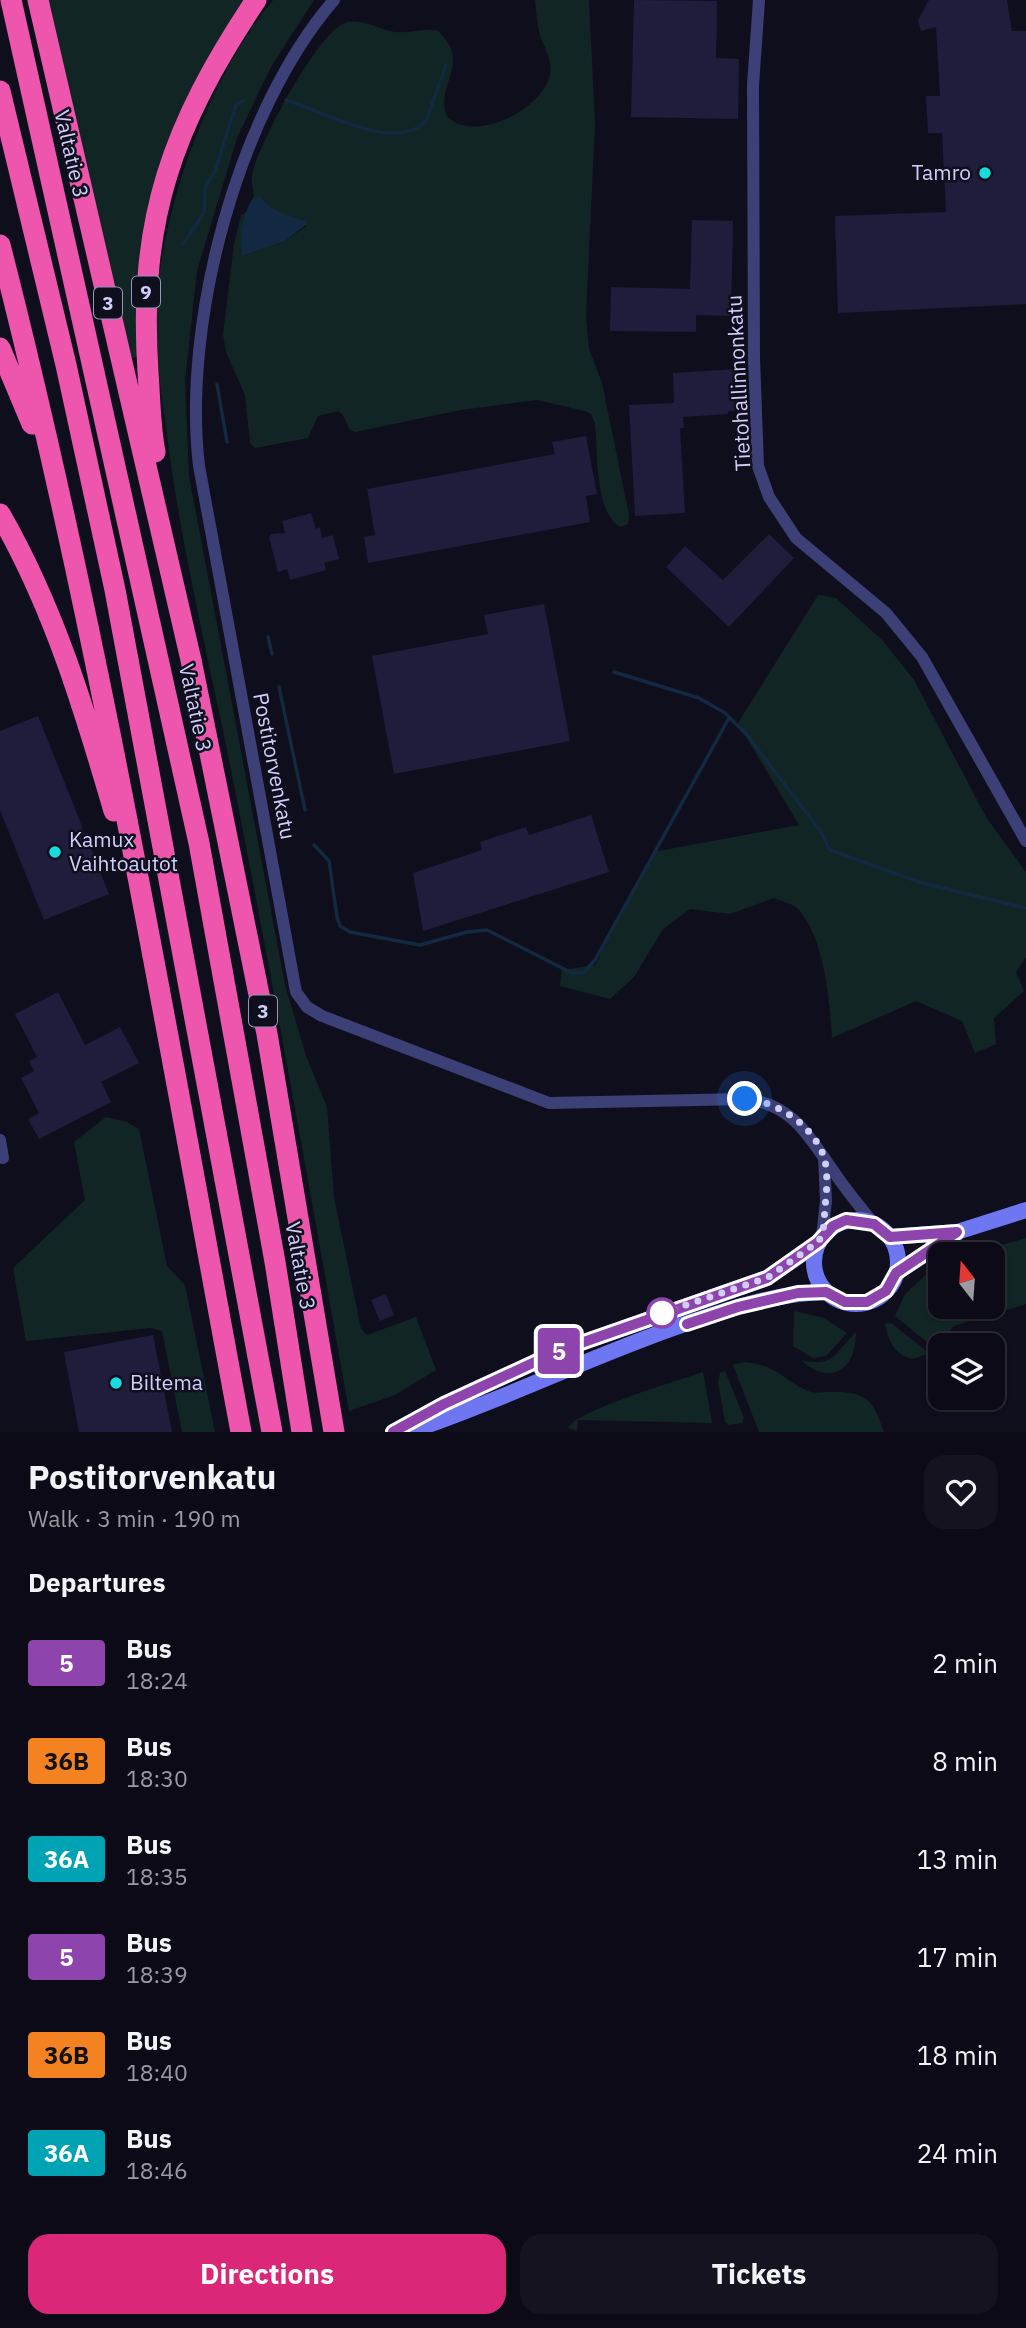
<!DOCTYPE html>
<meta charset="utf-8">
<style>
body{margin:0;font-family:"IBM Plex Sans",sans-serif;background:#14131f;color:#f1f3f6;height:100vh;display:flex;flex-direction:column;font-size:26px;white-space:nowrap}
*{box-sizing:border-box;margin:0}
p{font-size:23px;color:#9a9aa1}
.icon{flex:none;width:38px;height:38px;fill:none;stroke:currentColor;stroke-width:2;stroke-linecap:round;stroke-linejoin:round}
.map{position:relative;height:1432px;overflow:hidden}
.details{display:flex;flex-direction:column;background:#0b0a16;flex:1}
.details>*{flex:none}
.badge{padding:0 14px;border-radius:5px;font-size:24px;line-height:46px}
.needle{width:46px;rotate:343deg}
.tools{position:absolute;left:928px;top:1242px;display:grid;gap:14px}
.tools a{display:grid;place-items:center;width:77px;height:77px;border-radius:14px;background:#0b0a16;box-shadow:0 2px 5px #0004,0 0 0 2px #2b2b35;font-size:35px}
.you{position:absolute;width:35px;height:35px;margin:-18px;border:5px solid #fff;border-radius:50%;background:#1a73e8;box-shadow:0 0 0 10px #1a73e833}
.map>.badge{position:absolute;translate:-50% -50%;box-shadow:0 0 0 4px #fff}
h2{padding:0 28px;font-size:26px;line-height:63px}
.round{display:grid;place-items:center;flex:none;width:74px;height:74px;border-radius:21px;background:#14131f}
.summary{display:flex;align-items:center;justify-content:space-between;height:119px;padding:0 28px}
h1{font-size:33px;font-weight:700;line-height:52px}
.action{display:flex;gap:14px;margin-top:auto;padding:14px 28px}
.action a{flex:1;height:80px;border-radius:21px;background:#db2777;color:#fff;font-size:28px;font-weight:700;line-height:80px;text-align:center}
.action a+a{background:#14131f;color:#f1f3f6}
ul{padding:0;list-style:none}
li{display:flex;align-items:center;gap:21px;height:98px;padding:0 28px}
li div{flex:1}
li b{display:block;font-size:26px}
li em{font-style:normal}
li .badge{min-width:77px;font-weight:700;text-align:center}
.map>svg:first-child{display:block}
.green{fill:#112624}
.water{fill:#122941}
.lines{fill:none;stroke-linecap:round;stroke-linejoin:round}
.stream{stroke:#122941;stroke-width:3.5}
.building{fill:#1f1c3c}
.minor{stroke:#3d4077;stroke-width:12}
.secondary{stroke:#6f76f1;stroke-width:16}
.motorway{stroke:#ee55ac;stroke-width:21}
.line-casing{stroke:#fff;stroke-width:16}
.line{stroke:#8e44ad;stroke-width:10}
.walk{stroke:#d0cefa;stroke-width:7;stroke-dasharray:0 12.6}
.poi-dot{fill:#16dcdf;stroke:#0f0e1d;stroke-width:2.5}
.stop-dot{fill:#fff;stroke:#8e44ad;stroke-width:3.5}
.labels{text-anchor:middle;stroke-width:5;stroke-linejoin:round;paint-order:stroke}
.shield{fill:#0f0e1d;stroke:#9694b8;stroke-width:2}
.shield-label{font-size:19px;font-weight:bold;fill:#d0cefa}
.street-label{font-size:21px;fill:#d0cefa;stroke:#0f0e1d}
.poi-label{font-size:21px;fill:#d0cefa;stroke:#0f0e1d;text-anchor:start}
</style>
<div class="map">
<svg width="1026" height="1432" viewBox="0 0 1026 1432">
<rect width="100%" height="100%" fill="#0f0e1d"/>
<!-- green -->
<path class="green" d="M49,0H248L148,221L137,296L139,357L131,358Z
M273,0H314L272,65L237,138L197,271L185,381L189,476L285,985L306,1056L327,1107L334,1197L361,1329L367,1335L416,1317L436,1370L395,1395L349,1411C310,1190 271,970 227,750C205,643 179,536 166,427C160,386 155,345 157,303C162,206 210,76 273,0Z
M535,0H589L595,123L586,315L589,349L602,383L629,515L628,524L620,527C594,511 598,450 595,423L591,414L585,411L537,400L461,410L355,432L349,429L343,415L338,411L318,416L308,438L255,448L250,443L245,395L226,352L223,334L234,244L241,215L248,211L241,243L243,256L285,241L306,226L304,219C289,220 270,208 260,197H254C253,190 251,182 252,175C258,145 316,36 343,24C360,16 378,30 395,32C410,34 424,27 438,31C472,62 436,84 446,115C472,146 544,109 550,74C553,59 543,46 539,32C537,22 536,11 535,0Z
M818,595L836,598L883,641L914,680L986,817L1026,872V957L1016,972L1024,991L994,1018L996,1044L975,1053L962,1021L916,1001L832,1038C830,1002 824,938 799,910C794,904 781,901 774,898L730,914L690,909L663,929L634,977L610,999L560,986L562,970L595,965L653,852L799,825L738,723Z
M106,1117L127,1122L139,1129L167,1266L185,1285L215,1432H182L162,1331L151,1328L26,1341L13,1268L85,1200L74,1142Z
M1026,1238V1304L954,1326L933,1347L895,1316L905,1294L940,1262V1307H992V1255H967Z
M794,1311L824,1318L847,1333L826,1356L813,1358L793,1346Z
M891,1323L929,1353L913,1359C895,1355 888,1341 885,1324Z
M856,1332C856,1370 831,1387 801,1360C835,1368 834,1353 856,1332Z
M744,1362C779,1366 780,1378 808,1391C814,1394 823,1392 830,1392C866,1391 873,1399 884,1432H759L733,1365Z
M725,1371L744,1418L742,1423L729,1425L725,1422L718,1382L720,1373Z
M703,1372L712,1423L578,1420L577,1431L568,1428C575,1411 680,1380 703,1372Z"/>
<!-- water -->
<path class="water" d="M254,197H260C272,210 289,218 306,220L307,224L285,241L243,256C237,242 244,209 254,197Z"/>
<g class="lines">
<!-- stream -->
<path class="stream" d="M286,100C320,110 395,154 426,121L446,65
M183,244L204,213L205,188L215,171L236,105L243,101
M217,384L227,442
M268,637L272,654
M614,672L699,698L725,713L746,734L779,777L819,829L830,850L922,883L1026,908
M279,687L305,810
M314,845L329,861L337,917L340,926L350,932L420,945L467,932L487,930L572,973H583L595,960L729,718"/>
</g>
<!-- building -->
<path class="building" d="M634,0L717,1L716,58L739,59L738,119L631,117Z
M929,0H1007L1012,31H1026V304L838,313L835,216L946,212L942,133H928L926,96H940L936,27L921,31L918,20Z
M692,220L733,221L731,316L696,315V332L610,331L611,287L690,289Z
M736,369L738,411H728V414L683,417L684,428H680L685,513L635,516L629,405L674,403L673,373Z
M586,436L597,494L586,496L590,522L368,563L364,537L375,535L367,489L555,454L552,442Z
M311,513L316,529L320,527L322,538L333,535L339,559L324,563L326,570L290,580L287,569L278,572L269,538L271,534L285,533L282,521Z
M769,534L794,558L729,627L666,567L685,546L723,580Z
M544,604L570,741L394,774L372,656L488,634L484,615Z
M38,716L109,894L44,920L0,810V731Z
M591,815L609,872L423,931L413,873L482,850L480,842L526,827L529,835Z
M58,992L85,1045L120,1027L139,1063L101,1082L111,1102L39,1139L28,1119L39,1113L21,1078L34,1071L29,1061L37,1057L15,1014Z
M386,1294L394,1315L380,1321L371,1300Z
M153,1335L172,1432H79L64,1352Z"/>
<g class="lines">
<!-- minor -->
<path class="minor" d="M334,0C238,111 182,322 199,466L296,992L307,1007L322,1016L549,1103L745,1099C792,1103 809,1137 834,1172C846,1190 860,1207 874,1224
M759,0L753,85L754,358L758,466L769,497L796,538L886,613L922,657L1026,841
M0,1140L3,1158
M822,1236L826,1201L824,1158"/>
<!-- secondary -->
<path class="secondary" d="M814 1262a42 42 0 1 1 84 0a42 42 0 1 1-84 0Z
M890,1237L957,1232L1026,1210
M896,1273L956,1234
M393,1432L444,1404L561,1350L767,1278L818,1243
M408,1432C501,1401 589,1357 682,1325C729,1309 776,1293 826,1292"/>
<!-- motorway -->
<path class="motorway" d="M11,0L199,843L275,1262L302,1432
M38,0L191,660L267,1034L334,1432
M0,91L66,365L115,590L272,1432
M0,245C100,636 167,1035 241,1432
M0,348L32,424
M155,452C150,426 150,399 148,372C138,219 172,126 256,0
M0,514C54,608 84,708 114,811"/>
</g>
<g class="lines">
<!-- line casing -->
<g class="line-casing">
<path id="line" d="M393,1432L444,1404L561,1350L767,1278L818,1242L833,1226L846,1220L874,1224L890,1237L957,1232L896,1273L886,1291L867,1302H845L826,1292L798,1293L738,1307L687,1324"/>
</g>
<!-- line -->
<use href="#line" class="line"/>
<!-- walk -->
<path class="walk" d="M662,1313L767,1278L818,1242C825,1232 824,1218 825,1206C827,1192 828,1170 824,1157C813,1125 777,1101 745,1099"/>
</g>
<!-- markers -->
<g class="poi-dot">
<circle cx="985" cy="173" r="7"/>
<circle cx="55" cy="852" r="7"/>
<circle cx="116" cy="1383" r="7"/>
</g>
<circle class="stop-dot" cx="662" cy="1313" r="14"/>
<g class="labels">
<!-- shield labels -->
<g class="shield">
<rect x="132" y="276.5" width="28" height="31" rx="5"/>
<rect x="94" y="287.5" width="28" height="31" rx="5"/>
<rect x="249" y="995.5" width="28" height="31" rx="5"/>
</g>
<g class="shield-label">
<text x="146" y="299">9</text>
<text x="108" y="310">3</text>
<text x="263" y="1018">3</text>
</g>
<!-- street labels -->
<g class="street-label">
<text transform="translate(71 154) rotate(77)" y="7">Valtatie 3</text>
<text transform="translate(739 383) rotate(-93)" y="7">Tietohallinnonkatu</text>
<text transform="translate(195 708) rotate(78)" y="7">Valtatie 3</text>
<text transform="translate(274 766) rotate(79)" y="7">Postitorvenkatu</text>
<text transform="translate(300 1266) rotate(80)" y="7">Valtatie 3</text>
</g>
<!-- poi labels -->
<g class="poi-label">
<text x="971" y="180" text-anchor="end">Tamro</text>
<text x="69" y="847">Kamux<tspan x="69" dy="24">Vaihtoautot</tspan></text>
<text x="130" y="1390">Biltema</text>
</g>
</g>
</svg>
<div class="tools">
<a><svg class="needle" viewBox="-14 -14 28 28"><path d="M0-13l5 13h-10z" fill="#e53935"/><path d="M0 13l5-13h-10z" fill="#9a9aa1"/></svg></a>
<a><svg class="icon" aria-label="layers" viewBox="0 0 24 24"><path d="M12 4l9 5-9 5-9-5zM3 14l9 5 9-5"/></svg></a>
</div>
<div class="you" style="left:745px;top:1099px"></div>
<b class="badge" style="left:559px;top:1351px;background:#8e44ad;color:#fff">5</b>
</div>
<section class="details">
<div class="summary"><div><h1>Postitorvenkatu</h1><p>Walk · 3 min · 190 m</p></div><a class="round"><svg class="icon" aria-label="heart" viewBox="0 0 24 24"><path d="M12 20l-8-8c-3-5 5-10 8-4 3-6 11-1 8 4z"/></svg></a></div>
<h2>Departures</h2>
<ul>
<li><span class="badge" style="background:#8e44ad;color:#fff">5</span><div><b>Bus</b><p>18:24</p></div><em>2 min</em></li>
<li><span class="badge" style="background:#f58220;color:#111">36B</span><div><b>Bus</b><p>18:30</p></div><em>8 min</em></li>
<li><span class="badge" style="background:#00a3b4;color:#fff">36A</span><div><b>Bus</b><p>18:35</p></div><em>13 min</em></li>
<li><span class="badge" style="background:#8e44ad;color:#fff">5</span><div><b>Bus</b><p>18:39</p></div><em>17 min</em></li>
<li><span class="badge" style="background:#f58220;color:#111">36B</span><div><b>Bus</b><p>18:40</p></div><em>18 min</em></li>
<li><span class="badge" style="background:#00a3b4;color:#fff">36A</span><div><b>Bus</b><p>18:46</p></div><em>24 min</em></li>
</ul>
<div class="action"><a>Directions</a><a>Tickets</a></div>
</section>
